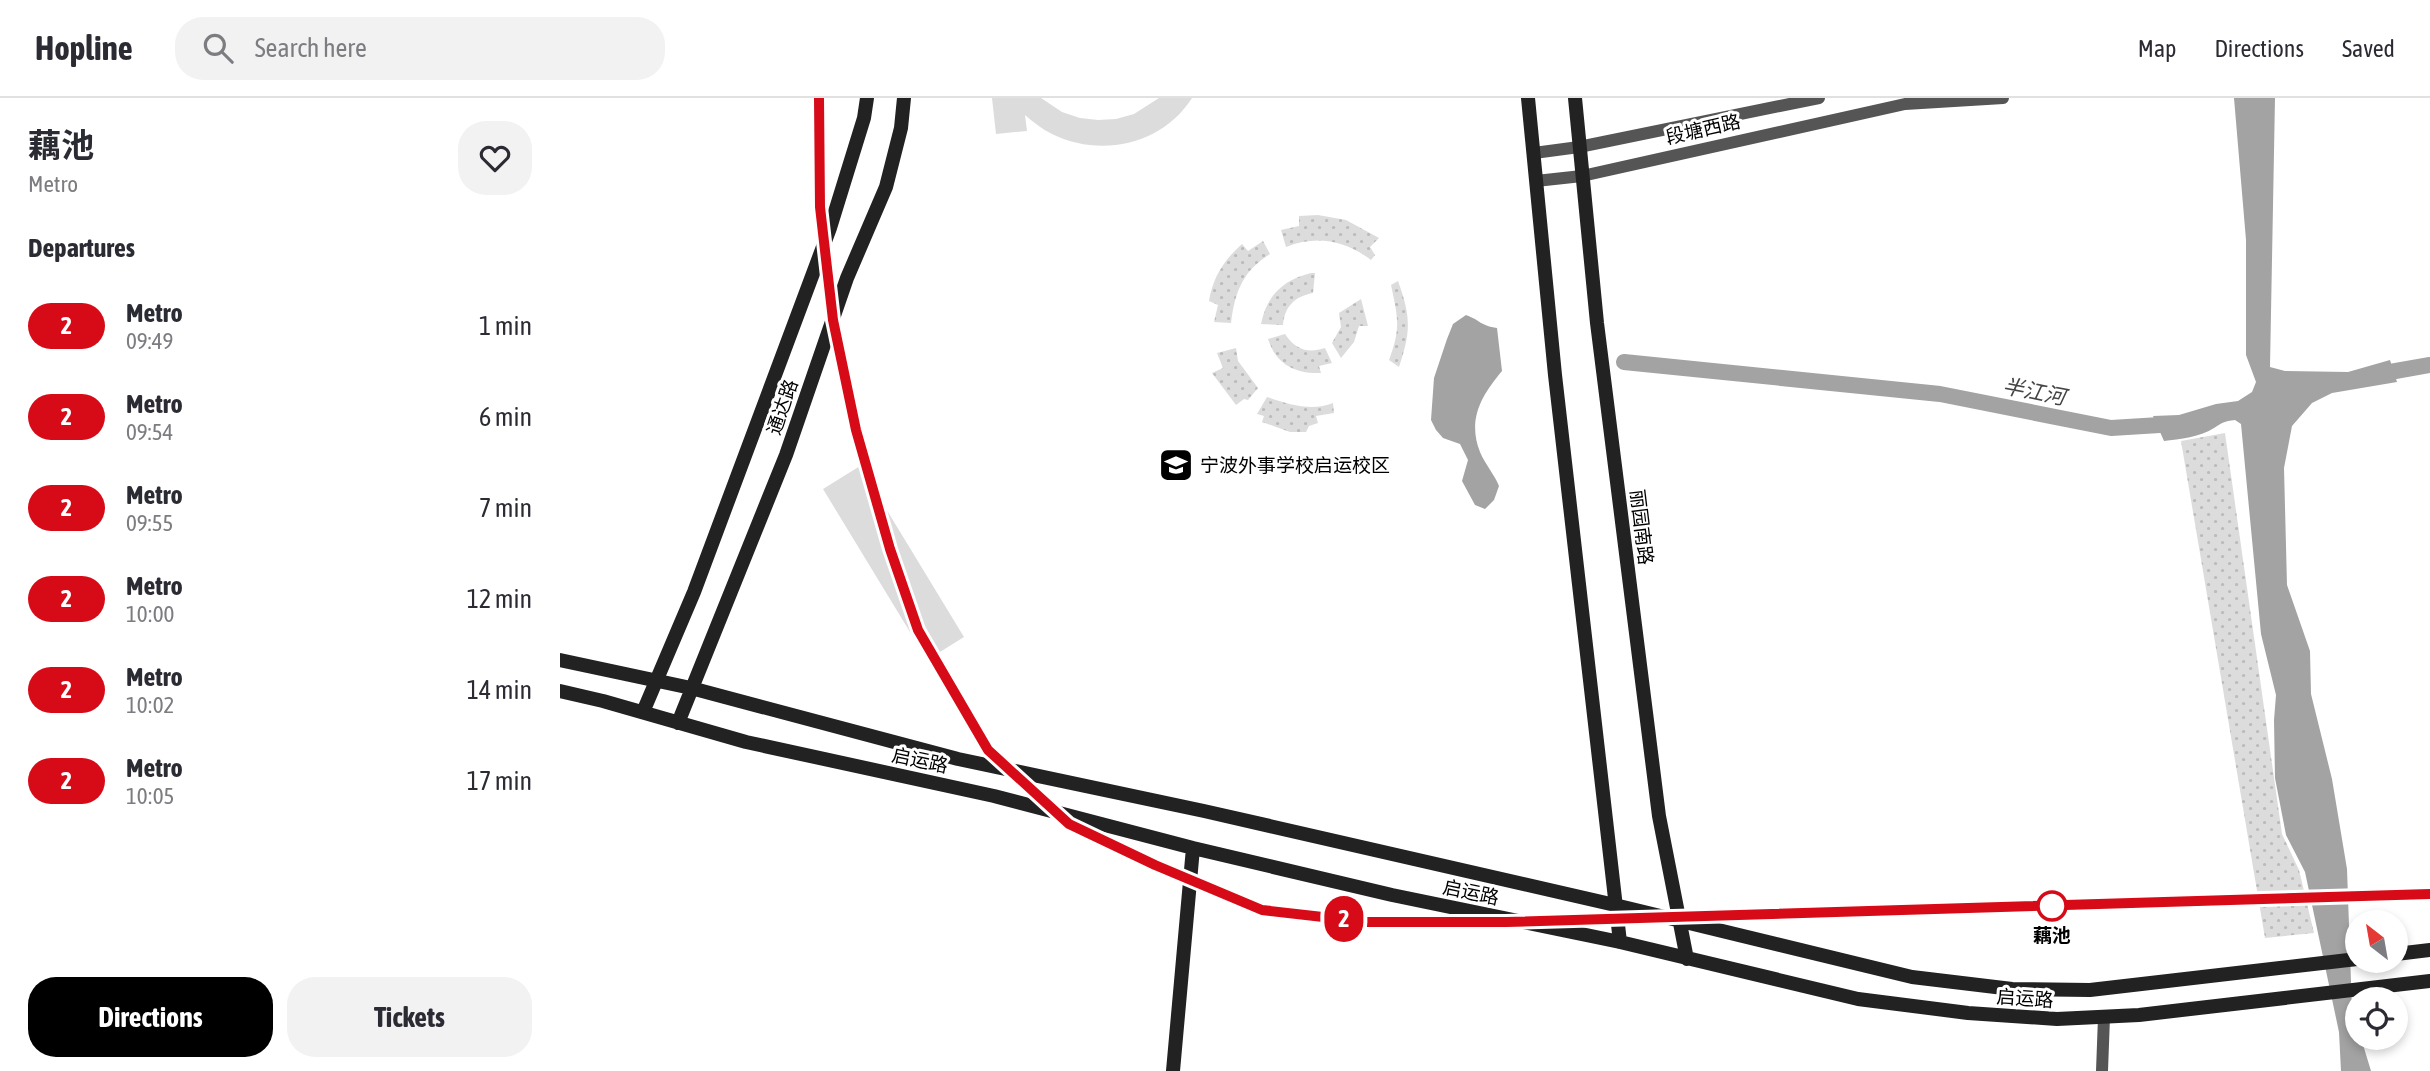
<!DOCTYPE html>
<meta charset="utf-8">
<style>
body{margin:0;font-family:"Asap Condensed","Noto Sans SC",sans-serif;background:#f2f2f3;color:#2b2b33;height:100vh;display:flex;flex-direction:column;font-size:26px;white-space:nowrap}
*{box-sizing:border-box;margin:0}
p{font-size:23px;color:#7c7c81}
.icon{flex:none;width:38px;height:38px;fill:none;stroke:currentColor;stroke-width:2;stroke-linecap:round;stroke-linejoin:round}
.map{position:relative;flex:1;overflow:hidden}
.panel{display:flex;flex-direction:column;background:#fff;width:560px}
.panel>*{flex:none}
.badge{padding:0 14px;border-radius:23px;font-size:24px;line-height:46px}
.needle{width:46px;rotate:329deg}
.fabs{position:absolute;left:1785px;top:812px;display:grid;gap:14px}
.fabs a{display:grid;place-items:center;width:63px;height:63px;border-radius:50%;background:#fff;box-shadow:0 4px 10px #0003;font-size:35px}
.map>.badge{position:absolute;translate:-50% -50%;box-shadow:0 0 0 4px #fff}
h2{padding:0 28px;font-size:26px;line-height:63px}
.round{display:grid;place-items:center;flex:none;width:74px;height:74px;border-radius:28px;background:#f2f2f3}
.head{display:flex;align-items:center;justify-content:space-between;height:119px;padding:0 28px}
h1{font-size:33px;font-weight:700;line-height:52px}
.button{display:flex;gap:14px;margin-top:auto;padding:14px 28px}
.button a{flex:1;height:80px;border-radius:28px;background:#000;color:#fff;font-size:28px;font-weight:700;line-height:80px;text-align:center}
.button a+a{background:#f2f2f3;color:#2b2b33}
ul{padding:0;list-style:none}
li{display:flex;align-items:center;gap:21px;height:91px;padding:0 28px}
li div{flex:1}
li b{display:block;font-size:26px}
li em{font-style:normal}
li .badge{min-width:77px;font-weight:700;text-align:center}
header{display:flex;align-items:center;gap:42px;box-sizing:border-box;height:98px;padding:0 35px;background:#fff;border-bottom:2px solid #e1e1e2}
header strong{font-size:33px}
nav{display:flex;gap:38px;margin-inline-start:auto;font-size:24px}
.search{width:490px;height:63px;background:#f2f2f3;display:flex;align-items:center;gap:18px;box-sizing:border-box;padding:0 24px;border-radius:28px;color:#7c7c81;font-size:26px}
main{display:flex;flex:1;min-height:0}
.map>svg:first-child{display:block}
.grass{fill:url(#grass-dots)}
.garden{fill:#dcdcdc}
.water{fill:#a3a3a3}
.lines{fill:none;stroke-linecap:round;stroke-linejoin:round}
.canal{stroke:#a3a3a3;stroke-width:16}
.street{stroke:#555;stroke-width:12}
.secondary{stroke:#222;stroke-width:14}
.line-casing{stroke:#fff;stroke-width:16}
.line{stroke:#d60b17;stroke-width:10}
.stop-dot{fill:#fff;stroke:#d60b17;stroke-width:3.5}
.labels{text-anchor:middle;stroke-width:6;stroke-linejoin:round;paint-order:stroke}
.street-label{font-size:19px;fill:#000;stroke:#fff}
.poi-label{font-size:19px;fill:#000;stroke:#fff;text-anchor:start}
.stop-label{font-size:19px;font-weight:bold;fill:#000;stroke:#fff}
.water-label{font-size:21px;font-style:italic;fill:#444;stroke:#fff}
</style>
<header>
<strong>Hopline</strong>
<div class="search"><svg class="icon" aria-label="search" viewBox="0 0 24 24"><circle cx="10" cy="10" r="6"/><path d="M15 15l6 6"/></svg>Search here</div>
<nav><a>Map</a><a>Directions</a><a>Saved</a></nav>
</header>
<main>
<section class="panel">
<div class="head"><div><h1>藕池</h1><p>Metro</p></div><a class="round"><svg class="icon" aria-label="heart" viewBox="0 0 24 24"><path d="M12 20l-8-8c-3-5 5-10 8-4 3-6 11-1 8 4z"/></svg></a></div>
<h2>Departures</h2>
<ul>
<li><span class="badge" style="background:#d60b17;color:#fff">2</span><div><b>Metro</b><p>09:49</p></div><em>1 min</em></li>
<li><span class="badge" style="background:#d60b17;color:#fff">2</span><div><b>Metro</b><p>09:54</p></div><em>6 min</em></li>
<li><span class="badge" style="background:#d60b17;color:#fff">2</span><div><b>Metro</b><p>09:55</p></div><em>7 min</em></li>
<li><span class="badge" style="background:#d60b17;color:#fff">2</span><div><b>Metro</b><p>10:00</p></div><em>12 min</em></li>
<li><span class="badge" style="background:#d60b17;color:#fff">2</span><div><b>Metro</b><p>10:02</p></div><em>14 min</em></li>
<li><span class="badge" style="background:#d60b17;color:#fff">2</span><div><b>Metro</b><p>10:05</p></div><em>17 min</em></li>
</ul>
<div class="button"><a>Directions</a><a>Tickets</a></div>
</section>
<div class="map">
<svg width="1870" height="973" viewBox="0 0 1870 973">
<defs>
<pattern id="grass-dots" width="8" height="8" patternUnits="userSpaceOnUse" patternTransform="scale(1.75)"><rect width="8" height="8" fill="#dcdcdc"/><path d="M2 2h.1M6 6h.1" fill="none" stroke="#bbb" stroke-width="1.8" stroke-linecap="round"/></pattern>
</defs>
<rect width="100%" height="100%" fill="#fff"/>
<!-- grass -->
<path class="grass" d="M758,117L786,122L819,140L810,149L815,157L811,162C784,142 757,137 726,149L721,132L739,128V118Z
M703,143L710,156C683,173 675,193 671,225L654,224L658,207L649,203C653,179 664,162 682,146L688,153Z
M751,175H755L753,195C734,199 725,208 723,227L701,226C707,197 723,182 751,175Z
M838,183C851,219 851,233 839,269L829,262C841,230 838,220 831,187Z
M801,201L808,228H799L794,244L781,260L772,245L781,229L779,215Z
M725,236C735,251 747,256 765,250L772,265L759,268L761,275C735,276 716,266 708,241Z
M676,250L678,263L698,290L688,302L684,301L676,307L652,275L663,270L657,255Z
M707,299C727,306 752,314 773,305L774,315L756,318L758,325L749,328L746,334H730L702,324L704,318L697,316Z
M1665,335L1722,736L1739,772L1754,835L1705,840L1621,343Z"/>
<!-- garden -->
<path class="garden" d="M432,0H481L502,14L520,20L538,22L556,21L574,16L599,0H632C602,47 541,60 492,36C482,31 473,24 465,17L467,33L436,36Z
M300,368L404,539L367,562L263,391Z"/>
<!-- water -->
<path class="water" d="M1674,0H1715L1710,269L1725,273L1788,274L1830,262L1837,284L1772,295L1752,305L1732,328L1724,370L1727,487L1750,553L1751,596L1772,681L1787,771L1792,912L1797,928V940H1801L1811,973H1781L1779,934L1745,774L1726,737L1715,680L1714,622L1716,597L1701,536L1681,326L1675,322C1664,323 1662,325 1654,330C1641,339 1619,341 1604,343L1593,318L1619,317L1656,306L1678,303L1692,294L1696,284L1686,257V142Z
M906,217C920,222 921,228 937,230L942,273C922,297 907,321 920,354C925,366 934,376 939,388L934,402L925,411L915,407L902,383L908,362L900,346L883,340L876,332L871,322L874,280L887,241L893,226Z"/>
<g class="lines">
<!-- canal -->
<path class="canal" d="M1064,264L1380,296L1551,330L1616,326
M1813,277L1870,267"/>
<!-- street -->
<path class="street" d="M974,55L1019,49L1259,0
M976,83L1022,78L1345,6L1443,0
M1542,973L1544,919"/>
<!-- secondary -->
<path class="secondary" d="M968,0L995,277L1060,844
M1015,0L1037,225L1099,718L1127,861
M0,562L131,590L398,661L644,713L1055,807L1352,879L1452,891L1530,892L1797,861
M0,593L43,603L186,644L434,698L633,750L832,797L1060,844L1298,901L1408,915L1497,921L1579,917L1870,883
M83,614L134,494L270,130L304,20L307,0
M118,625L226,357L287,180L326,89L341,30L344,0
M1836,856L1870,852
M613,973L633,750"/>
</g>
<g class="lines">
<!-- line casing -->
<g class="line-casing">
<path id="line" d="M259,0L260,109L273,222L296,332L330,451L358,532L428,652L509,726L595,767L702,812L807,824H946L1870,796"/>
</g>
<!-- line -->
<use href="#line" class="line"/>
</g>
<!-- icons -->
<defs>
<g id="school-square" transform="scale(1.75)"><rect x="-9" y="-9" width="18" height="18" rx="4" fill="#000" stroke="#fff"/><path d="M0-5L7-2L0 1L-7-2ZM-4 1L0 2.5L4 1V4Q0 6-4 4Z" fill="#fff"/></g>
</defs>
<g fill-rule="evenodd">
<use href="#school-square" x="616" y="367"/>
</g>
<!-- markers -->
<circle class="stop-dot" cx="1492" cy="808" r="14"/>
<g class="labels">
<!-- street labels -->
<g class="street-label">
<text transform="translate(1143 31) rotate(-13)" y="7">段塘西路</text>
<text transform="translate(222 309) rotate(-71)" y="7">通达路</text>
<text transform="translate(1082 429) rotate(83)" y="7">丽园南路</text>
<text transform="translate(360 662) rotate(12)" y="7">启运路</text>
<text transform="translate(911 794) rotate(12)" y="7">启运路</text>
<text transform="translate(1465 900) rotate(4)" y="7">启运路</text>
</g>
<!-- poi labels -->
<g class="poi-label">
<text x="640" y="374">宁波外事学校启运校区</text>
</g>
<!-- stop labels -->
<g class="stop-label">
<text x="1492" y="844">藕池</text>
</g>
<!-- water labels -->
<g class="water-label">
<text transform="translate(1474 294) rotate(11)" y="7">半江河</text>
</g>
</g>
</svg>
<div class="fabs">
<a><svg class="needle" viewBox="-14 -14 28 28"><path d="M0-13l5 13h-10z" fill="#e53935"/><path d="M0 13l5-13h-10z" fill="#7c7c81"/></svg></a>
<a><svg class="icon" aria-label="locate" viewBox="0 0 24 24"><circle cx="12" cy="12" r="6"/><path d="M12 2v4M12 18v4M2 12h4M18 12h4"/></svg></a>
</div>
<b class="badge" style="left:784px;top:821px;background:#d60b17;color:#fff">2</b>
</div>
</main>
